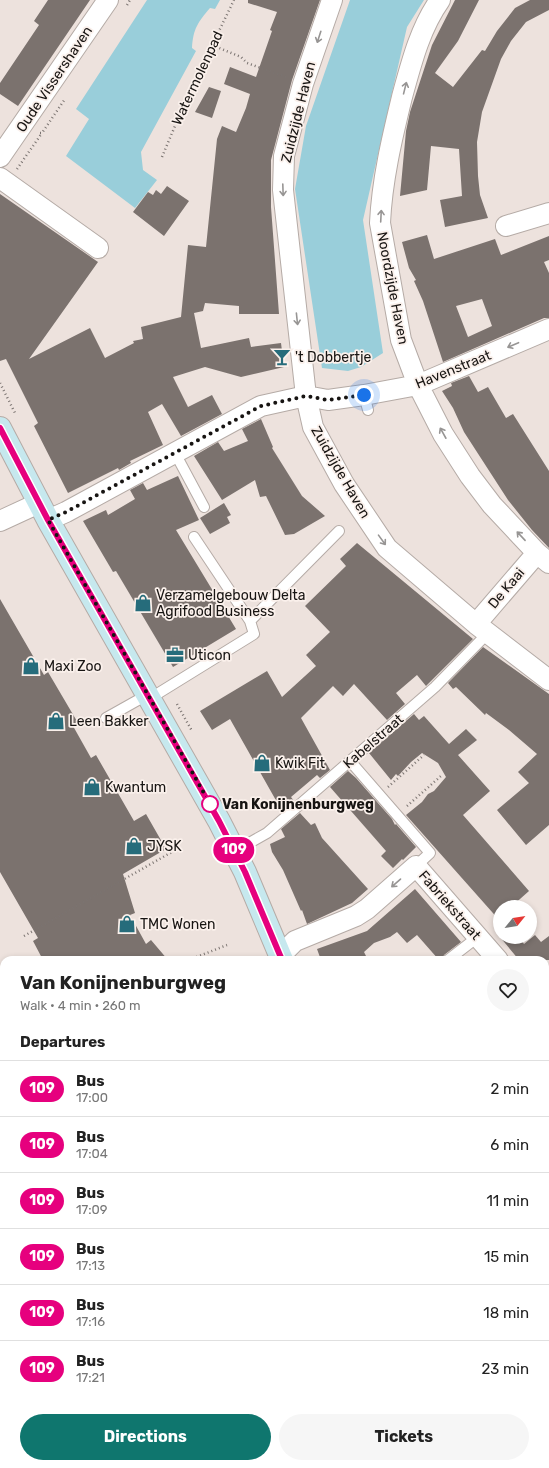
<!DOCTYPE html>
<meta charset="utf-8">
<style>
body{margin:0;font-family:Rubik,sans-serif;background:#f6f6f6;color:#222;height:100vh;display:flex;flex-direction:column;font-size:15px;white-space:nowrap}
*{box-sizing:border-box;margin:0}
p{font-size:13px;color:#767676}
.icon{flex:none;width:22px;height:22px;fill:none;stroke:currentColor;stroke-width:2;stroke-linecap:round;stroke-linejoin:round}
.map{position:relative;flex:1;overflow:hidden}
.side{position:absolute;left:0px;top:956px;width:549px;height:512px;display:flex;flex-direction:column;background:#fff;border-radius:12px 12px 0 0;box-shadow:0 2px 6px #0003}
.side>*{flex:none}
.badge{padding:0 8px;border-radius:13px;font-size:14px;line-height:26px}
.needle{width:26px;rotate:60deg}
.buttons{position:absolute;left:493px;top:900px;display:grid;gap:8px}
.buttons a{display:grid;place-items:center;width:44px;height:44px;border-radius:50%;background:#fff;box-shadow:0 2px 6px #0003;font-size:20px}
.you{position:absolute;width:20px;height:20px;margin:-10px;border:3px solid #fff;border-radius:50%;background:#1a73e8;box-shadow:0 0 0 6px #1a73e833}
.map>.badge{position:absolute;translate:-50% -50%;box-shadow:0 0 0 2px #fff}
h2{padding:0 20px;font-size:15px;line-height:36px}
.round{display:grid;place-items:center;flex:none;width:42px;height:42px;border-radius:21px;background:#f6f6f6}
.overview{display:flex;align-items:center;justify-content:space-between;height:68px;padding:0 20px}
h1{font-size:19px;font-weight:700;line-height:30px}
.action{display:flex;gap:8px;margin-top:auto;padding:8px 20px}
.action a{flex:1;height:46px;border-radius:24px;background:#0f766e;color:#fff;font-size:16px;font-weight:700;line-height:46px;text-align:center}
.action a+a{background:#f6f6f6;color:#222}
ul{padding:0;list-style:none}
li{display:flex;align-items:center;gap:12px;height:56px;padding:0 20px;border-top:1px solid #e0e0e0}
li div{flex:1}
li b{display:block;font-size:15px}
li em{font-style:normal}
li .badge{min-width:44px;font-weight:700;text-align:center}
.map>svg:first-child{display:block}
.water{fill:#99ceda}
.building{fill:#7b726e;fill-rule:evenodd}
.lines{fill:none;stroke-linecap:round;stroke-linejoin:round}
.lane-casing{stroke:#b5aba6;stroke-width:12}
.street-casing{stroke:#b5aba6;stroke-width:22}
.secondary-casing{stroke:#b5aba6;stroke-width:24}
.path{stroke:#7b7471;stroke-width:2.5;stroke-dasharray:1 3;stroke-linecap:butt}
.lane{stroke:#fff;stroke-width:10}
.street{stroke:#fff;stroke-width:20}
.secondary{stroke:#c6e8ee;stroke-width:22}
.oneway{stroke:#979594}
.line-casing{stroke:#fff;stroke-width:9}
.line{stroke:#e6007e;stroke-width:6}
.walk{stroke:#171412;stroke-width:4;stroke-dasharray:0 7.2}
.stop-dot{fill:#fff;stroke:#e6007e;stroke-width:2}
.labels{text-anchor:middle;stroke-width:3.5;stroke-linejoin:round;paint-order:stroke}
.street-label{font-size:14px;fill:#171412;stroke:#faf0eb}
.poi-label{font-size:14px;fill:#171412;stroke:#faf0eb;text-anchor:start}
.stop-label{font-size:14px;font-weight:bold;fill:#171412;stroke:#faf0eb;text-anchor:start}
</style>
<div class="map">
<svg width="549" height="1468" viewBox="0 0 549 1468">
<rect width="100%" height="100%" fill="#ede2dd"/>
<!-- water -->
<path class="water" d="M147,0H220L215,9L210,8C198,22 193,29 192,48L196,51L141,152L143,170L157,180L135,208L66,156L89,119L76,109Z
M350,0H424L407,27L363,220L383,353L361,367L348,371L322,368L295,189L306,126Z"/>
<!-- building -->
<path class="building" d="M48,0H90L18,106L0,94V83L39,25L34,21Z
M248,0H320L292,80L271,160V207L279,314H239V306L205,303L203,311L194,313L201,348L249,338L251,347L281,343L284,367L241,377L205,367L173,377L188,407L212,395L222,414L181,436L162,404L148,412L163,445L130,461L131,463L119,470L118,468L68,493L34,426L38,423L6,359L0,361V194L98,262L29,359L90,328L105,358L134,343L133,341L143,339L141,327L181,317L188,245L206,247L217,139L222,126L236,132L246,108L250,94L224,84L230,67L256,77L272,31L270,30L277,12L248,3Z
M455,0H479L458,41L435,73L453,87L482,50L485,51L497,31L515,8L530,0H549V10L526,22L511,41L501,59L482,112L477,142L478,176L480,195L488,218L445,227L440,200L462,196L459,149L431,146L427,190L400,196L406,131L410,112L432,45Z
M209,87L221,91L212,118L195,112Z
M167,186L189,201L164,236L133,212L148,192L153,195L156,190L161,194Z
M427,235L434,259L495,239L501,255L549,236V260L544,262L549,273V318H544L443,362L423,301L414,281L416,280L409,268L402,242ZM482,299L492,326L468,337L456,306Z
M469,376L478,392L488,387L506,418L513,414L549,471V548L532,530L508,500L464,432L453,408L442,391L452,386L451,383Z
M261,419L273,447L272,448L302,496L325,516L294,534L285,535L266,496L260,497L255,480L222,500L194,456L218,442L224,451L248,441L242,429Z
M178,476L199,520L176,530L236,629L173,667L116,571L113,572L83,521L106,510L108,515L135,499L130,490L143,483L147,490Z
M224,503L231,515L227,517L230,523L210,534L200,518Z
M357,543L473,639L426,686L417,675L396,693L405,704L387,720L354,684L343,696L333,686L301,718L330,770L320,778L317,775L291,797L294,801L282,811L230,719L212,730L200,711L267,671L282,697L316,666L306,655L330,632L305,606L346,566L340,559Z
M0,599L44,675L48,672L78,723L73,726L91,758L96,755L134,821L146,814L166,849L123,874L135,913L130,915L146,944L151,940L168,960H43L33,941L38,938L0,872Z
M483,647L549,694V825L526,845L497,810L529,783L518,772L537,754L509,730L486,713L485,715L456,687L453,689L448,683Z
M414,714L419,720L424,716L449,744L466,729L477,740L458,755L490,791L463,815L529,891L511,907H500V921L406,815L422,802L428,794L434,791L446,777L438,763L422,753L411,762L398,776L396,774L391,780L369,753Z
M348,771L356,778L392,819L395,825L396,824L416,847L403,860L402,859L393,868L381,856L386,851L330,787Z
M300,813L311,825L315,823L322,838L368,889L352,903L307,924L302,910L301,911L283,870L272,852L270,844L285,837L281,829Z
M415,889L461,942L444,955L442,960H439L417,935L407,943L397,932L390,937L374,943L364,952L368,960H321L317,949L367,931Z
M535,935L541,942L549,936V960H519L500,937H519L524,944Z"/>
<g class="lines">
<!-- lane casing -->
<g class="lane-casing">
<path id="lane" d="M364,395L368,410
M175,453L204,507
M194,537L250,621
M149,699L254,634L250,621L339,531
M106,718L147,695
M350,761L430,853L416,866
M251,842L267,833L435,687L488,633
M448,960L479,936
M0,1358L4,1356"/>
</g>
<!-- street casing -->
<g class="street-casing">
<path id="street" d="M332,0L303,84L284,156L283,190L306,396L313,427L344,484L387,548L476,624L549,680
M440,0C420,28 411,64 402,97C392,138 382,180 380,223L401,340L418,385L443,434L470,476L492,505L537,553L549,563
M0,157L108,0
M0,178L98,248
M506,226L549,213
M48,520L66,512L261,406L306,396L328,400L364,395L418,385L549,329
M0,521L39,503
M476,624L537,553
M280,956L295,941L356,916L367,909L416,866L498,960
M545,1017L549,1022
M545,1102L549,1100
M0,1460L4,1468"/>
</g>
<!-- secondary casing -->
<g class="secondary-casing">
<path id="secondary" d="M0,428L48,520L219,821L245,872L282,960
M545,1257L549,1255
M121,1468L129,1464
M338,1468V1464"/>
</g>
<!-- path -->
<path class="path" d="M127,5L130,0
M212,45L241,57L247,63L286,77
M40,133H42L65,99
M162,157L188,95L234,0
M17,169L42,133
M0,383L16,415
M177,704L192,731
M388,787L424,755
M407,806L441,776
M24,936L179,848
M189,960L227,945
M92,1464L93,1468
M78,1468L86,1464"/>
<!-- lane -->
<use href="#lane" class="lane"/>
<!-- street -->
<use href="#street" class="street"/>
<!-- secondary -->
<use href="#secondary" class="secondary"/>
</g>
<!-- one-way arrows -->
<defs><path id="oneway-shaft" d="M-6 0H5M1.5-3L5.5 0L1.5 3" fill="none" stroke-width="1.6" stroke-linecap="round" stroke-linejoin="round"/></defs>
<g class="oneway">
<use href="#oneway-shaft" transform="translate(319 37) rotate(108)"/>
<use href="#oneway-shaft" transform="translate(405 88) rotate(-76)"/>
<use href="#oneway-shaft" transform="translate(283 190) rotate(88)"/>
<use href="#oneway-shaft" transform="translate(381 216) rotate(-87)"/>
<use href="#oneway-shaft" transform="translate(297 319) rotate(84)"/>
<use href="#oneway-shaft" transform="translate(513 345) rotate(157)"/>
<use href="#oneway-shaft" transform="translate(443 433) rotate(-119)"/>
<use href="#oneway-shaft" transform="translate(521 536) rotate(-133)"/>
<use href="#oneway-shaft" transform="translate(382 540) rotate(54)"/>
<use href="#oneway-shaft" transform="translate(396 883) rotate(139)"/>
</g>
<g class="lines">
<!-- line casing -->
<g class="line-casing">
<path id="line" d="M0,428L48,520L219,821L245,872L282,960"/>
</g>
<!-- line -->
<use href="#line" class="line"/>
<!-- walk -->
<path class="walk" d="M210,804L212,807L48,520L66,512L261,406L306,396L328,400L364,395"/>
</g>
<!-- icons -->
<defs>
<g id="bar-bare" transform="scale(1.38)"><path d="M-6-5H6L.8 .8V4.5H3.5V6h-7V4.5H-.8V.8Z" fill="#266c7b" stroke="#faf0eb" stroke-width="2.5" paint-order="stroke"/></g>
<g id="shop-bare" transform="scale(1.38)"><path d="M-5-2.5h2.3a2.7 3.5 0 0 1 5.4 0H5L5.5 6h-11ZM-1.5-2.5h3a1.5 2.3 0 0 0-3 0Z" fill="#266c7b" stroke="#faf0eb" stroke-width="2.5" paint-order="stroke"/></g>
<g id="office-bare" transform="scale(1.38)"><path d="M-6-3h4V-5.5h4V-3h4V5H-6ZM-1-4.5V-3h2v-1.5ZM-6 0V1H6V0Z" fill="#266c7b" stroke="#faf0eb" stroke-width="2.5" paint-order="stroke"/></g>
</defs>
<g fill-rule="evenodd">
<use href="#bar-bare" x="282" y="357"/>
<use href="#shop-bare" x="143" y="603"/>
<use href="#office-bare" x="175" y="655"/>
<use href="#shop-bare" x="31" y="666"/>
<use href="#shop-bare" x="56" y="721"/>
<use href="#shop-bare" x="262" y="763"/>
<use href="#shop-bare" x="92" y="787"/>
<use href="#shop-bare" x="134" y="846"/>
<use href="#shop-bare" x="127" y="924"/>
</g>
<!-- markers -->
<circle class="stop-dot" cx="210" cy="804" r="8"/>
<g class="labels">
<!-- street labels -->
<g class="street-label">
<text transform="translate(197 78) rotate(-65)" y="5">Watermolenpad</text>
<text transform="translate(54 79) rotate(-56)" y="5">Oude Vissershaven</text>
<text transform="translate(298 112) rotate(-76)" y="5">Zuidzijde Haven</text>
<text transform="translate(393 288) rotate(79)" y="5">Noordzijde Haven</text>
<text transform="translate(453 369) rotate(-22)" y="5">Havenstraat</text>
<text transform="translate(341 472) rotate(60)" y="5">Zuidzijde Haven</text>
<text transform="translate(506 588) rotate(-50)" y="5">De Kaai</text>
<text transform="translate(373 741) rotate(-41)" y="5">Kabelstraat</text>
<text transform="translate(450 905) rotate(49)" y="5">Fabriekstraat</text>
</g>
<!-- poi labels -->
<g class="poi-label">
<text x="295" y="362">'t Dobbertje</text>
<text x="156" y="600">Verzamelgebouw Delta<tspan x="156" dy="16">Agrifood Business</tspan></text>
<text x="188" y="660">Uticon</text>
<text x="44" y="671">Maxi Zoo</text>
<text x="69" y="726">Leen Bakker</text>
<text x="275" y="768">Kwik Fit</text>
<text x="105" y="792">Kwantum</text>
<text x="147" y="851">JYSK</text>
<text x="140" y="929">TMC Wonen</text>
</g>
<!-- stop labels -->
<g class="stop-label">
<text x="222" y="809">Van Konijnenburgweg</text>
</g>
</g>
</svg>
<div class="buttons">
<a><svg class="needle" viewBox="-14 -14 28 28"><path d="M0-13l5 13h-10z" fill="#e53935"/><path d="M0 13l5-13h-10z" fill="#767676"/></svg></a>
</div>
<div class="you" style="left:364px;top:395px"></div>
<b class="badge" style="left:234px;top:850px;background:#e6007e;color:#fff">109</b>
<section class="side">
<div class="overview"><div><h1>Van Konijnenburgweg</h1><p>Walk · 4 min · 260 m</p></div><a class="round"><svg class="icon" aria-label="heart" viewBox="0 0 24 24"><path d="M12 20l-8-8c-3-5 5-10 8-4 3-6 11-1 8 4z"/></svg></a></div>
<h2>Departures</h2>
<ul>
<li><span class="badge" style="background:#e6007e;color:#fff">109</span><div><b>Bus</b><p>17:00</p></div><em>2 min</em></li>
<li><span class="badge" style="background:#e6007e;color:#fff">109</span><div><b>Bus</b><p>17:04</p></div><em>6 min</em></li>
<li><span class="badge" style="background:#e6007e;color:#fff">109</span><div><b>Bus</b><p>17:09</p></div><em>11 min</em></li>
<li><span class="badge" style="background:#e6007e;color:#fff">109</span><div><b>Bus</b><p>17:13</p></div><em>15 min</em></li>
<li><span class="badge" style="background:#e6007e;color:#fff">109</span><div><b>Bus</b><p>17:16</p></div><em>18 min</em></li>
<li><span class="badge" style="background:#e6007e;color:#fff">109</span><div><b>Bus</b><p>17:21</p></div><em>23 min</em></li>
</ul>
<div class="action"><a>Directions</a><a>Tickets</a></div>
</section>
</div>
